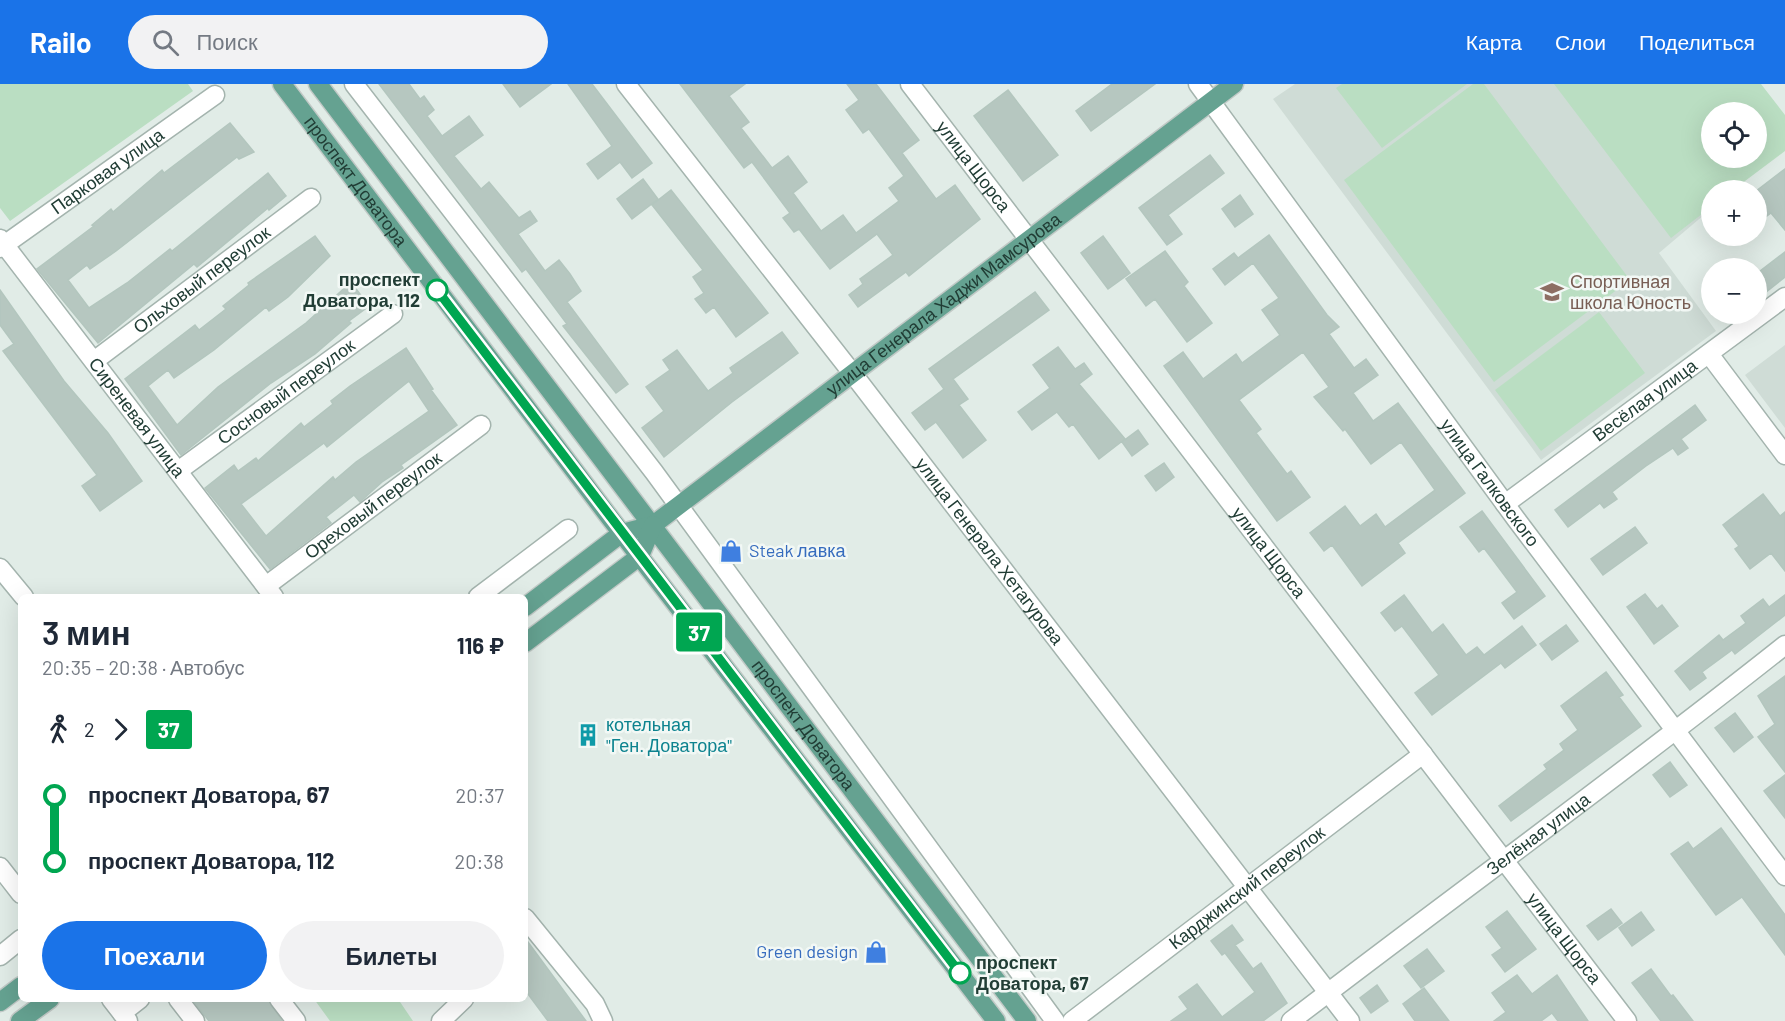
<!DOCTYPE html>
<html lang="ru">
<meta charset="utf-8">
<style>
body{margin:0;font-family:Barlow,sans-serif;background:#f2f2f3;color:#1f2937;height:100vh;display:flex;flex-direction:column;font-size:22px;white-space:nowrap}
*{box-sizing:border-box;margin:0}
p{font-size:20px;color:#747a83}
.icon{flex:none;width:33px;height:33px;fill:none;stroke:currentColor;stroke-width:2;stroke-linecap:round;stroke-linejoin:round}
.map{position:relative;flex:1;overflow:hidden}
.side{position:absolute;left:18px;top:510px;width:510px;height:408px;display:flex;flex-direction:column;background:#fff;border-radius:9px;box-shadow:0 6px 24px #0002}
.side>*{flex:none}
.badge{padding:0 12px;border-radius:4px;font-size:21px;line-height:39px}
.buttons{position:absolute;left:1701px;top:18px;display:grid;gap:12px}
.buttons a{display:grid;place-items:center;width:66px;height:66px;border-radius:50%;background:#fff;box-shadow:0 6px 24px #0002;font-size:30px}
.map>.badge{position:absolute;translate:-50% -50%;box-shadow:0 0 0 3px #fff}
.legs{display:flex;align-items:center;gap:9px;height:66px;padding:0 24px;font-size:20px}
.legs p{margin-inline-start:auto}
.head{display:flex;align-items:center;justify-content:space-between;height:102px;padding:0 24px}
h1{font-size:33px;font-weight:600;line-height:45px}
.cta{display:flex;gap:12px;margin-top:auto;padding:12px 24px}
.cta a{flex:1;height:69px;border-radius:36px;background:#1a73e8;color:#fff;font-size:24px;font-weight:600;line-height:69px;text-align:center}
.cta a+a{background:#f2f2f3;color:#1f2937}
ul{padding:0 24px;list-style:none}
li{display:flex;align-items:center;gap:21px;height:66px;font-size:22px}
li i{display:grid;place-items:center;width:9px;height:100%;margin:0 8px;background:currentColor}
li i::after{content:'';width:15px;height:15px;margin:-8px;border:4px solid;border-radius:50%;background:#fff}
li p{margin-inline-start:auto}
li:first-child i{background:linear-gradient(#0000 50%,currentColor 0)}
li:last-child i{background:linear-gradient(currentColor 50%,#0000 0)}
header{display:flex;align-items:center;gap:36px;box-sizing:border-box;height:84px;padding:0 30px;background:#1a73e8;color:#fff}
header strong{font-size:28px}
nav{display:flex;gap:33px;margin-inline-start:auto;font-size:21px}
.search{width:420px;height:54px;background:#f2f2f3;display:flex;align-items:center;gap:15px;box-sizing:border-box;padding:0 21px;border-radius:33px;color:#747a83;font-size:22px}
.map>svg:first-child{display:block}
.built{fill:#cfdcd6;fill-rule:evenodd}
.green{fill:#badec2;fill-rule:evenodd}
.building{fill:#b6c7c0;stroke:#b3c6be;stroke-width:1.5;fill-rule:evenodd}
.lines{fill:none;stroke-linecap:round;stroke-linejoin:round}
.minor-casing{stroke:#a4b4ae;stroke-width:21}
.major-casing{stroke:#c1c9c6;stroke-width:21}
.minor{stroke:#fff;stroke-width:18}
.major{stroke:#65a291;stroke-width:18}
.line-1-casing{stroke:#fff;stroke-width:14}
.line-1{stroke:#00a651;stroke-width:9}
.stop-1-dot{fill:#fff;stroke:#00a651;stroke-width:3}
.labels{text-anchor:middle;stroke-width:5;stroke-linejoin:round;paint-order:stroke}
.street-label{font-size:18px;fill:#213d35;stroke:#f2f8f5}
.stop-label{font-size:18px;font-weight:bold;fill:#213d35;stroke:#f2f8f5;text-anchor:end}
.education-label{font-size:18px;fill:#785e54;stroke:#f2f8f5;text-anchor:start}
.shop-label{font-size:18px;fill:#366cbe;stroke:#f2f8f5;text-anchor:start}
.culture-label{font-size:18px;fill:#0d838f;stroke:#f2f8f5;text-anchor:start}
</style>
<header>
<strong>Railo</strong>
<div class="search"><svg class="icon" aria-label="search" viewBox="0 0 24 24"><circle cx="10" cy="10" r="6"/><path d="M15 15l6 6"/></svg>Поиск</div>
<nav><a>Карта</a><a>Слои</a><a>Поделиться</a></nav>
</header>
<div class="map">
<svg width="1785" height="937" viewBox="0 0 1785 937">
<rect width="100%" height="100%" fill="#e1ece7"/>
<!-- built -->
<path class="built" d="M1295,0H1750L1785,63L1733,106H1712L1711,125L1659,169L1716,247L1541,376L1273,15ZM1712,28H1756V74H1712Z
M1785,261V344L1745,291Z"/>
<!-- green -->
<path class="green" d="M0,0H188L193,7L10,137L0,124Z
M1342,0H1467L1382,64L1336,4Z
M1473,0H1484L1630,196L1494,298L1344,96Z
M1554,0H1761L1785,31V67L1733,106H1712L1711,123L1671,154ZM1712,28H1756V74H1712Z
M1599,228L1645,289L1541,367L1495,306Z
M314,915H398L413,937H330Z"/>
<!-- building -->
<path class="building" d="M379,0H409L420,15L424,12L434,26L427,32L442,52L469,32L483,51L454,72L481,105L489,98L519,134L530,127L537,137L518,150L545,187L559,176L570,190L581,207L567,218L628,300L616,309L563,242L567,240L526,185L522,188Z
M503,0H551L520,23Z
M568,0H592L652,79L632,94L620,78L598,95L587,80L612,62Z
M680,0H745L729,12L749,38L741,44L772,84L788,72L807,98L793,109L821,147L843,131L856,149L899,117L889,104L904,92L869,45L863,49L846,26L859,16L847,0H876L919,56L902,69L936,115L955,101L980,135L909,192L906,188L858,223L849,211L863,200L860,195L893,171L877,150L830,185L799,145L794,148L783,134L790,129L752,78L744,84Z
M1112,0H1155L1091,47L1076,27Z
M1008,6L1058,71L1023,97L974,32Z
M230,39L254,68L239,75L237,73L116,167L90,185L87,181L68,196L89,224L127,199L170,165L172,167L268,89L286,112L269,126L268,124L197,183L194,180L98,259L37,185L94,142L92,141L111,125L113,128L162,86L164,89Z
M1210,71L1224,89L1168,131L1182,150L1167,161L1139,124Z
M1785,85V146L1771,129L1756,140V107Z
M643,95L658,115L632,135L617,115Z
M671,106L768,229L736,253L714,223L706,229L695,215L704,209L693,193L703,186L652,121Z
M1240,111L1253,130L1235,143L1222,125Z
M1269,151L1327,231L1339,243L1329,250L1354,284L1366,275L1378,291L1353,309L1373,337L1398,319L1465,409L1398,459L1405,469L1362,502L1332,461L1324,467L1310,449L1345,422L1360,442L1376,430L1385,443L1435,406L1401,358L1371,380L1345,345L1343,347L1314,313L1329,303L1303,268L1239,316L1261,345L1256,349L1287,390L1291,387L1310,413L1277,437L1164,282L1183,268L1203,295L1236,270L1242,279L1280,251L1262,226L1279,214L1253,179L1225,201L1213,185L1234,169L1238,174Z
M315,152L330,172L288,213L269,227L266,223L214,266L174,294L168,286L148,302L177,341L218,303L306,239L351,198L369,222L349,237L351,239L315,270L271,299L181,371L125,295L195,241L199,246L226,225L223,222L249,201L248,199Z
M1103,152L1130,189L1108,205L1081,169Z
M1165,167L1188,198L1184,202L1212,239L1187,258L1155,215L1146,222L1126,195Z
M1785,168V193L1756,216V190Z
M0,206L64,297L108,349L142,397L100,427L82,402L97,391L3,267L14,260L0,241Z
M1035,208L1049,226L953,295L968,315L959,321L986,356L963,374L936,338L925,346L912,329L944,305L929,285Z
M782,248L798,269L732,318L664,373L642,344L664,327L646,303L670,286L663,276L677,266L708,307L733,289L730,284Z
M1058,263L1075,285L1084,279L1092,290L1079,300L1125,355L1099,375L1073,340L1069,343L1057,328L1032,346L1018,328L1050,304L1033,281Z
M406,264L433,305L431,306L457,341L401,381L403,384L382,398L360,418L354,411L326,433L331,439L270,485L205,404L234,381L238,387L256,374L258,377L301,339L304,343L333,320L331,317L350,302ZM409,297L429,327L356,378L335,396L333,393L266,452L241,420L324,359L327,363Z
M1695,321L1706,336L1681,355L1688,364L1678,371L1673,364L1646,382L1612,408L1617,415L1604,424L1600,419L1568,443L1555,426Z
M1138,346L1148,360L1132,372L1122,358Z
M1164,379L1174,393L1156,407L1145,392Z
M1763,410L1780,432L1785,428V487L1771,469L1750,485L1735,465L1739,462L1723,441Z
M1482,427L1545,512L1514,535L1502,519L1517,508L1484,464L1479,468L1460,443Z
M1635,443L1647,459L1603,491L1591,475Z
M1645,510L1657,525L1662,521L1678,542L1654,560L1627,523Z
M1404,511L1432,549L1443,540L1466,571L1477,563L1484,571L1522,542L1536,561L1505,584L1501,579L1432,631L1415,609L1439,591L1402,542L1395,547L1381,529Z
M1785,511V531L1735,570L1732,566L1702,588L1706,594L1690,606L1675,587L1719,551L1723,556L1746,539L1741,532L1763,515L1769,523Z
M1566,541L1578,557L1552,576L1540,560Z
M1606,588L1623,611L1619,613L1641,642L1511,737L1499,722L1547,685L1544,681L1564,666L1560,660L1578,646L1561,622Z
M1785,592V688L1758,653L1775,640L1758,612Z
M1735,629L1753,653L1734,668L1715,644Z
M1670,678L1687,701L1670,713L1653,691Z
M1785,691V734L1764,707Z
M1721,744L1785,831V871L1742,813L1716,831L1671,770L1688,758L1693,765Z
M1611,825L1622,839L1598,856L1587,842Z
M1507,827L1536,865L1505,888L1492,871L1502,864L1486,843Z
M1641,828L1654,846L1632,862L1619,844Z
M1232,841L1243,856L1235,861L1253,885L1261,879L1287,919L1263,937H1171L1188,925L1179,913L1197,900L1222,933L1255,908L1225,869L1222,871L1211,857Z
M525,854L586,937H548L525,906Z
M1427,865L1444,887L1421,904L1404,882Z
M1651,885L1671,912L1673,911L1693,937H1661L1632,899Z
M1517,891L1532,910L1557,891L1588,937H1558L1552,929L1541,937H1494L1506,928L1492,909Z
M1377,901L1388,917L1371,929L1360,914Z
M1424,904L1449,937H1415L1403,920Z
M192,915H268L282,937H209Z"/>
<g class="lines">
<!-- minor casing -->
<g class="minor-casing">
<g id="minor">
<path d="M354,0L654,388L1055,937"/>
<path id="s1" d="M626,0L853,290L1350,937"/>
<path id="s2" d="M910,0L1627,937"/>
<path id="s3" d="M1198,0L1516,435L1785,792"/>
<path id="s4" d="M0,155L274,513"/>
<path id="s5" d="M0,164L215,11"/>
<path d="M1709,270L1785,371"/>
<path id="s6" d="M94,277L311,114"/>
<path id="s7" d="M178,387L393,230"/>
<path id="s8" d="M1505,420L1785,213"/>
<path d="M0,484L24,513"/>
<path id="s9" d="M266,502L481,341"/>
<path d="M478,513L568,445"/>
<path d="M0,783L21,810"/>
<path d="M525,834L595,920L603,937"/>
<path d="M0,872L21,855"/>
<path d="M111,915L128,937"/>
<path d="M178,915L195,937"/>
<path d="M279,915L296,937"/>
<path d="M122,929L140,915"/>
<path d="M441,937L464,915"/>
<path id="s10" d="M1072,937L1423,670"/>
<path id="s11" d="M1291,937C1455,811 1623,690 1785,561"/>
</g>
</g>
<!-- major casing -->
<g class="major-casing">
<g id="major">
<path id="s12" d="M282,0L610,434L996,937"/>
<path id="s13" d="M318,0L1027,937"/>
<path id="s14" d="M525,523L622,449L653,441L1234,0"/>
<path d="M525,559L640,472L653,441"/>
<path d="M0,918L21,902"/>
<path d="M20,937L50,915"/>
</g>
</g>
<!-- minor -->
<use href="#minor" class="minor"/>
<!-- major -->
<use href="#major" class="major"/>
</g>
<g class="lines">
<!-- line-1 casing -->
<g class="line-1-casing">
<path id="line-1" d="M437,206L960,889"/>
</g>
<!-- line-1 -->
<use href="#line-1" class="line-1"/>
</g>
<!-- icons -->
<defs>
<g id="school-bare" transform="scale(1.8)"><path d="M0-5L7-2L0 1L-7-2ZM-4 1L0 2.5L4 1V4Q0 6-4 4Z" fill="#8d6e63" stroke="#f2f8f5" stroke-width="2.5" paint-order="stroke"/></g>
<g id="shop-bare" transform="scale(1.8)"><path d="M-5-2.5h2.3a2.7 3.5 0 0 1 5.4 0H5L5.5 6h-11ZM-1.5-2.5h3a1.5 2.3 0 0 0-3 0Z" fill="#3f7fe0" stroke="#f2f8f5" stroke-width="2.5" paint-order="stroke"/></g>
<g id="building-bare" transform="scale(1.8)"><path d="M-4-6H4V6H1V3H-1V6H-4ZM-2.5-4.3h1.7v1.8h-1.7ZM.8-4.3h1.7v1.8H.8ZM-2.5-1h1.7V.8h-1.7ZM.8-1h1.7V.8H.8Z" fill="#0f9aa8" stroke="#f2f8f5" stroke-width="2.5" paint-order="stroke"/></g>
</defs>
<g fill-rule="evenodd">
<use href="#school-bare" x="1552" y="208"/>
<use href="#shop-bare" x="731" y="467"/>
<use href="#building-bare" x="588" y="651"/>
<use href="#shop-bare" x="876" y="868"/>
</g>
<!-- markers -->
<g class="stop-1-dot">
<circle cx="437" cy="206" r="10"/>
<circle cx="960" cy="889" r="10"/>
</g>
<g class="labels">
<!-- street labels -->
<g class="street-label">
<text dy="6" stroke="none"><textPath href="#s2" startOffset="104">улица Щорса</textPath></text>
<text dy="6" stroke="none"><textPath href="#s5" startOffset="132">Парковая улица</textPath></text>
<text dy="6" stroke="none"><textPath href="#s12" startOffset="122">проспект Доватора</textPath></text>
<text dy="6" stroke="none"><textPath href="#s6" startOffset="135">Ольховый переулок</textPath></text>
<text dy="6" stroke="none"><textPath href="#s14" startOffset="519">улица Генерала Хаджи Мамсурова</textPath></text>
<text dy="6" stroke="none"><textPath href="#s7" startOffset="134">Сосновый переулок</textPath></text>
<text dy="6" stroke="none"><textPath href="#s8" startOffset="174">Весёлая улица</textPath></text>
<text dy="6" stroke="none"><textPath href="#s4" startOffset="225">Сиреневая улица</textPath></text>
<text dy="6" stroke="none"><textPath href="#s3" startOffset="494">улица Галковского</textPath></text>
<text dy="6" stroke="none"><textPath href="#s9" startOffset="134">Ореховый переулок</textPath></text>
<text dy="6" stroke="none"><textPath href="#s1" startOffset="592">улица Генерала Хетагурова</textPath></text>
<text dy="6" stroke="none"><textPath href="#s2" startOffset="590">улица Щорса</textPath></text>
<text dy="6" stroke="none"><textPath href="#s13" startOffset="804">проспект Доватора</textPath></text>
<text dy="6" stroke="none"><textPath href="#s11" startOffset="310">Зелёная улица</textPath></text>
<text dy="6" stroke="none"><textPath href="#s10" startOffset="220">Карджинский переулок</textPath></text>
<text dy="6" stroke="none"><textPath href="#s2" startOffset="1076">улица Щорса</textPath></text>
</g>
<!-- stop labels -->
<g class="stop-label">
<text x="420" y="202">проспект<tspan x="420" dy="21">Доватора, 112</tspan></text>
<text x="976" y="885" text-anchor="start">проспект<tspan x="976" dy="21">Доватора, 67</tspan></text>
</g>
<!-- education labels -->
<g class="education-label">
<text x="1570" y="204">Спортивная<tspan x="1570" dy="21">школа Юность</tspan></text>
</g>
<!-- shop labels -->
<g class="shop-label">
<text x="749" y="473">Steak лавка</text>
<text x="858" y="874" text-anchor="end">Green design</text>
</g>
<!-- culture labels -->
<g class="culture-label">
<text x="606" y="647">котельная<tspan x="606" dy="21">"Ген. Доватора"</tspan></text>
</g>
</g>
</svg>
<div class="buttons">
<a><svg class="icon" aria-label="locate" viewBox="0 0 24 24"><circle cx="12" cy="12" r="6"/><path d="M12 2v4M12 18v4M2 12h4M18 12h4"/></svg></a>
<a>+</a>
<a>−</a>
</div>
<b class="badge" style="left:699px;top:548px;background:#00a651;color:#fff">37</b>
<section class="side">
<div class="head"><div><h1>3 мин</h1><p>20:35 – 20:38 · Автобус</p></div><b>116 ₽</b></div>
<div class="legs"><svg class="icon" aria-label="walk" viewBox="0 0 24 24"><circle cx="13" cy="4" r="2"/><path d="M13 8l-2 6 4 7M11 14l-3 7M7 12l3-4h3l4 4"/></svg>2<svg class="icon" aria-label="forward" viewBox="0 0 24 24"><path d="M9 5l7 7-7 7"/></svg><b class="badge" style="background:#00a651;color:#fff">37</b></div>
<ul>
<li><i style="color:#00a651"></i><b>проспект Доватора, 67</b><p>20:37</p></li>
<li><i style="color:#00a651"></i><b>проспект Доватора, 112</b><p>20:38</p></li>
</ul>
<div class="cta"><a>Поехали</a><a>Билеты</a></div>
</section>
</div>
